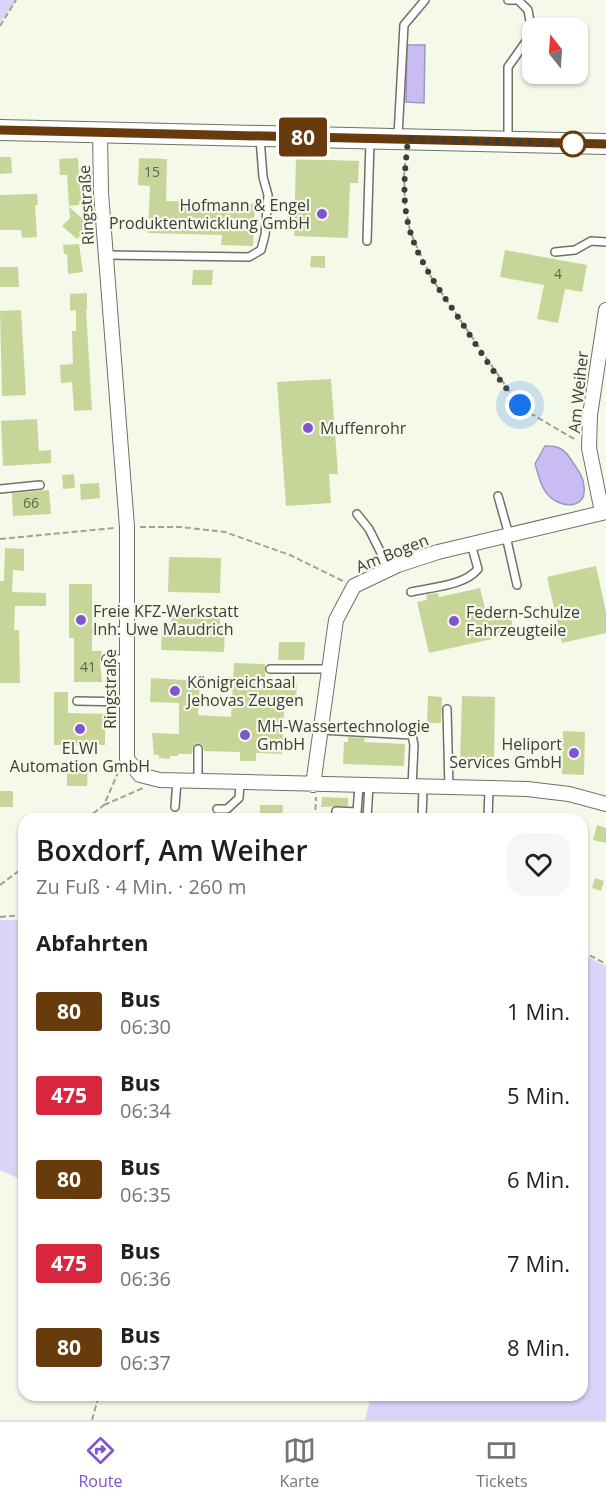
<!DOCTYPE html>
<html lang="de">
<meta charset="utf-8">
<style>
body{margin:0;font-family:"Open Sans",sans-serif;background:#f6f6f6;color:#202124;height:100vh;display:flex;flex-direction:column;font-size:22px;white-space:nowrap}
*{box-sizing:border-box;margin:0}
p{font-size:20px;color:#757577}
.icon{flex:none;width:33px;height:33px;fill:none;stroke:currentColor;stroke-width:2;stroke-linecap:round;stroke-linejoin:round}
.map{position:relative;flex:1;overflow:hidden}
.side{position:absolute;left:18px;top:813px;width:570px;height:588px;display:flex;flex-direction:column;background:#fff;border-radius:18px;box-shadow:0 2px 4px #0004}
.side>*{flex:none}
.badge{padding:0 12px;border-radius:4px;font-size:21px;line-height:39px}
.needle{width:39px;rotate:343deg}
.controls{position:absolute;left:522px;top:18px;display:grid;gap:12px}
.controls a{display:grid;place-items:center;width:66px;height:66px;border-radius:12px;background:#fff;box-shadow:0 2px 4px #0004;font-size:30px}
.you{position:absolute;width:30px;height:30px;margin:-15px;border:4px solid #fff;border-radius:50%;background:#1a73e8;box-shadow:0 0 0 9px #1a73e833}
.map>.badge{position:absolute;translate:-50% -50%;box-shadow:0 0 0 3px #fff}
h2{padding:0 18px;font-size:22px;line-height:54px}
.round{display:grid;place-items:center;flex:none;width:63px;height:63px;border-radius:18px;background:#f6f6f6}
.overview{display:flex;align-items:center;justify-content:space-between;height:102px;padding:0 18px}
h1{font-size:28px;font-weight:600;line-height:45px}
ul{padding:0;list-style:none}
li{display:flex;align-items:center;gap:18px;height:84px;padding:0 18px}
li div{flex:1}
li b{display:block;font-size:22px}
li em{font-style:normal}
li .badge{min-width:66px;font-weight:700;text-align:center}
.tabs{display:flex;justify-content:space-around;align-items:center;height:84px;border-top:2px solid #e0e0e0;background:#fff;font-size:16px;color:#757577}
.tabs a{display:grid;justify-items:center;gap:3px}
.tabs .current{color:#8155ce}
.map>svg:first-child{display:block}
.green{fill:#dcd3f8}
.water{fill:#cabbf3;stroke:#9f96bb;stroke-width:1.5}
.building{fill:#c7d599}
.lines{fill:none;stroke-linecap:round;stroke-linejoin:round}
.lane-casing{stroke:#6e7264;stroke-width:10}
.street-casing{stroke:#6e7264;stroke-width:16}
.secondary-casing{stroke:#6e7264;stroke-width:22}
.path{stroke:#9fa296;stroke-width:2;stroke-dasharray:6 3;stroke-linecap:butt}
.lane{stroke:#fff;stroke-width:7}
.street{stroke:#fff;stroke-width:14}
.secondary{stroke:#fff;stroke-width:20}
.line-casing{stroke:#fff;stroke-width:14}
.line{stroke:#683b0c;stroke-width:9}
.walk{stroke:#3c3e37;stroke-width:6;stroke-dasharray:0 10.8}
.stop-dot{fill:#fff;stroke:#683b0c;stroke-width:3}
.poi-dot{fill:#8155ce;stroke:#f5f9e9;stroke-width:2}
.labels{text-anchor:middle;stroke-width:4.5;stroke-linejoin:round;paint-order:stroke}
.number-label{font-size:14px;fill:#5f6450}
.street-label{font-size:16px;fill:#3c3e37;stroke:#f5f9e9}
.poi-label{font-size:16px;fill:#3c3e37;stroke:#f5f9e9;text-anchor:start}
</style>
<div class="map">
<svg width="606" height="1420" viewBox="0 0 606 1420">
<rect width="100%" height="100%" fill="#f5f9e9"/>
<!-- green -->
<path class="green" d="M0,0H17L0,22Z
M0,920H24V1181L0,1170Z
M582,954L606,966V1420H365L371,1395H582Z"/>
<!-- water -->
<path class="water" d="M407,45H425L424,103L406,102Z
M545,446C559,445 565,450 572,461C577,469 584,477 584,487C587,513 554,507 545,491C540,484 538,473 535,464Z"/>
<!-- building -->
<path class="building" d="M0,157H11L12,173L0,174Z
M78,158L80,188L86,187L87,204L69,206L67,175H60L59,159Z
M139,158L167,159L166,201L255,204L253,246L221,245L222,235L148,233L150,186L138,185Z
M296,159L359,161L358,183H350L348,238L294,236Z
M37,194L38,205H35L37,237L22,238L21,230H0V195Z
M69,207L90,225L77,239L62,226L70,218Z
M79,244L83,272L68,274L67,254H64L63,245Z
M505,250L587,265L582,292L565,289L558,323L537,319L544,285L500,277Z
M311,256H325V268L310,267Z
M0,267H18L19,287H0Z
M193,270H213L212,285H192Z
M87,293V310H86L92,410L74,411L72,382L61,383L60,365L73,364L72,331H76V310L70,311V294Z
M21,310L26,395L2,396L0,311Z
M331,379L338,474H329L331,503L286,506L277,382Z
M37,419L39,451L51,450V463L3,466L1,421Z
M74,474L75,488L63,489L62,475Z
M99,483L100,498L81,500L80,484Z
M49,490L51,514L13,516L12,493Z
M5,548L24,549V571L13,570L12,592L46,593V606H15L14,630H19L20,683H0V581H4Z
M169,557L221,558L220,593L168,592Z
M596,566L606,612V633L562,643L547,577Z
M69,584H92V651H102L100,660L102,682H74V638H69Z
M480,588L488,621L511,617L513,631L491,635L492,639L429,653L417,602L427,600L426,595L438,593L439,597Z
M172,612L220,613V625H225L224,652L161,650L162,623L171,624Z
M279,642H305L304,660H278Z
M234,663L265,664V681L297,683L296,708H284L282,754L256,753V761H240V752L204,751L203,746L197,743L193,747L192,754H178V756H170V759L159,758V755H154L152,733L179,734V703L150,702L151,678L200,681L198,715L231,717Z
M54,692H68V713L105,714V745H54Z
M428,696L442,697L441,723H427Z
M462,696L495,697L494,764L460,763Z
M563,731L585,732L584,775L562,774Z
M348,737L365,738L364,742L405,744L404,766L343,764L344,742H348Z
M67,765H88L87,786H67Z
M0,791H13V807H0Z
M322,797L348,798V806L321,807Z
M260,805H283L282,819H260Z
M597,825L606,828V843L593,840Z
M595,878L604,881L601,891L592,888Z"/>
<g class="lines">
<!-- lane casing -->
<g class="lane-casing">
<path id="lane" d="M508,0H518L528,10L532,33L508,67V140
M398,136L404,25L425,0
M367,241L370,141
M555,252L575,250L591,241L606,242
M106,255L249,257L261,250L265,235L268,195L263,177L260,138
M0,489L40,485
M498,496L509,535
M357,514L369,529L389,569
M506,536L517,585
M411,592C432,587 464,586 478,569L471,544
M97,631H127
M106,659H127
M270,669H329
M77,701L127,702
M447,709L449,788
M321,730L412,735L414,745L412,787
M198,781V749
M175,807L177,781
M217,809H227L239,798L240,783
M336,819V811L357,812L359,785
M367,819L369,785
M422,819L423,788
M488,819L489,788"/>
</g>
<!-- street casing -->
<g class="street-casing">
<path id="street" d="M100,132L101,193L127,527V759L140,775L160,780L527,789L569,794L606,804
M602,512L589,448L590,415L606,310
M313,785L336,620L354,586L398,565L438,552L606,512"/>
</g>
<!-- secondary casing -->
<g class="secondary-casing">
<path id="secondary" d="M0,130L606,144"/>
</g>
<!-- path -->
<path class="path" d="M0,26L16,0
M406,154L404,176L405,204L410,231L415,243L432,279L514,398L528,412L576,440
M140,527H181L225,532L290,555L343,581
M0,539L114,528
M104,805L143,788
M86,819L104,805L120,768
M315,819L316,797
M0,885L24,867
M0,917L24,915
M582,951L606,964
M92,1420L99,1395"/>
<!-- lane -->
<use href="#lane" class="lane"/>
<!-- street -->
<use href="#street" class="street"/>
<!-- secondary -->
<use href="#secondary" class="secondary"/>
</g>
<g class="lines">
<!-- line casing -->
<g class="line-casing">
<path id="line" d="M0,130L606,144"/>
</g>
<!-- line -->
<use href="#line" class="line"/>
<!-- walk -->
<path class="walk" d="M520,405C498,380 480,351 462,323C442,293 420,265 410,231C401,201 405,170 408,139L573,144"/>
</g>
<!-- markers -->
<circle class="stop-dot" cx="573" cy="144" r="12"/>
<g class="poi-dot">
<circle cx="322" cy="214" r="6"/>
<circle cx="308" cy="428" r="6"/>
<circle cx="81" cy="620" r="6"/>
<circle cx="454" cy="621" r="6"/>
<circle cx="175" cy="691" r="6"/>
<circle cx="80" cy="729" r="6"/>
<circle cx="245" cy="735" r="6"/>
<circle cx="574" cy="753" r="6"/>
</g>
<g class="labels">
<!-- number labels -->
<g class="number-label">
<text x="152" y="177">15</text>
<text x="558" y="279">4</text>
<text x="31" y="508">66</text>
<text x="88" y="672">41</text>
</g>
<!-- street labels -->
<g class="street-label">
<text transform="translate(86 205) rotate(-93)" y="6">Ringstraße</text>
<text transform="translate(578 392) rotate(-84)" y="6">Am Weiher</text>
<text transform="translate(392 553) rotate(-22)" y="6">Am Bogen</text>
<text transform="translate(110 689) rotate(-90)" y="6">Ringstraße</text>
</g>
<!-- poi labels -->
<g class="poi-label">
<text x="310" y="211" text-anchor="end">Hofmann &amp; Engel<tspan x="310" dy="18">Produktentwicklung GmbH</tspan></text>
<text x="320" y="434">Muffenrohr</text>
<text x="93" y="617">Freie KFZ-Werkstatt<tspan x="93" dy="18">Inh. Uwe Maudrich</tspan></text>
<text x="466" y="618">Federn-Schulze<tspan x="466" dy="18">Fahrzeugteile</tspan></text>
<text x="187" y="688">Königreichsaal<tspan x="187" dy="18">Jehovas Zeugen</tspan></text>
<text x="257" y="732">MH-Wassertechnologie<tspan x="257" dy="18">GmbH</tspan></text>
<text x="562" y="750" text-anchor="end">Heliport<tspan x="562" dy="18">Services GmbH</tspan></text>
<text x="80" y="754" text-anchor="middle">ELWI<tspan x="80" dy="18">Automation GmbH</tspan></text>
</g>
</g>
</svg>
<div class="controls">
<a><svg class="needle" viewBox="-14 -14 28 28"><path d="M0-13l5 13h-10z" fill="#e53935"/><path d="M0 13l5-13h-10z" fill="#757577"/></svg></a>
</div>
<div class="you" style="left:520px;top:405px"></div>
<b class="badge" style="left:303px;top:137px;background:#683b0c;color:#fff">80</b>
<section class="side">
<div class="overview"><div><h1>Boxdorf, Am Weiher</h1><p>Zu Fuß · 4 Min. · 260 m</p></div><a class="round"><svg class="icon" aria-label="heart" viewBox="0 0 24 24"><path d="M12 20l-8-8c-3-5 5-10 8-4 3-6 11-1 8 4z"/></svg></a></div>
<h2>Abfahrten</h2>
<ul>
<li><span class="badge" style="background:#683b0c;color:#fff">80</span><div><b>Bus</b><p>06:30</p></div><em>1 Min.</em></li>
<li><span class="badge" style="background:#d7263d;color:#fff">475</span><div><b>Bus</b><p>06:34</p></div><em>5 Min.</em></li>
<li><span class="badge" style="background:#683b0c;color:#fff">80</span><div><b>Bus</b><p>06:35</p></div><em>6 Min.</em></li>
<li><span class="badge" style="background:#d7263d;color:#fff">475</span><div><b>Bus</b><p>06:36</p></div><em>7 Min.</em></li>
<li><span class="badge" style="background:#683b0c;color:#fff">80</span><div><b>Bus</b><p>06:37</p></div><em>8 Min.</em></li>
</ul>
</section>
</div>
<nav class="tabs">
<a class="current"><svg class="icon" aria-label="directions" viewBox="0 0 24 24"><path d="M12 3l9 9-9 9-9-9zM9 14v-3h6M13 9l2 2-2 2"/></svg>Route</a>
<a><svg class="icon" aria-label="map" viewBox="0 0 24 24"><path d="M3 6l6-2 6 2 6-2v14l-6 2-6-2-6 2zM9 4v14M15 6v14"/></svg>Karte</a>
<a><svg class="icon" aria-label="tickets" viewBox="0 0 24 24"><path d="M3 7h18v10H3zM15 7v10"/></svg>Tickets</a>
</nav>
